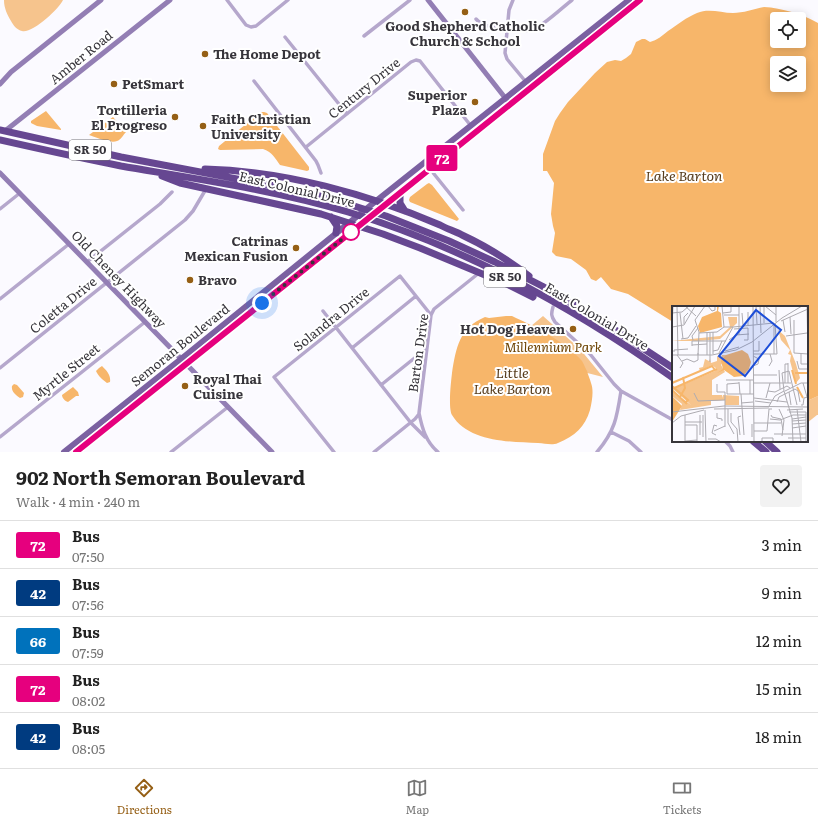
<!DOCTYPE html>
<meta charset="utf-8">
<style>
body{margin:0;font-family:Literata,serif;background:#f2f2f2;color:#222;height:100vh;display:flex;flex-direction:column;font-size:15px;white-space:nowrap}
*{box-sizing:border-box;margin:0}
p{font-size:13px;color:#767676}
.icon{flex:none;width:22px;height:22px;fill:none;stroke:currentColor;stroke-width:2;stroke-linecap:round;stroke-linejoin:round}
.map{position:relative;height:452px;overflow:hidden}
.sheet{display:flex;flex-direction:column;background:#fff;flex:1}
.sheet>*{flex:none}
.badge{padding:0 8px;border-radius:3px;font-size:14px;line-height:26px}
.controls{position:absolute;left:770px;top:12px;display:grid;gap:8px}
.controls a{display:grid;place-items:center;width:36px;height:36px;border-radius:4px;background:#fff;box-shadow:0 2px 10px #0003;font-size:20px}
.you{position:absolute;width:20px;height:20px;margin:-10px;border:3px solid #fff;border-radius:50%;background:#1a73e8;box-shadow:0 0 0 6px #1a73e833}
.map>.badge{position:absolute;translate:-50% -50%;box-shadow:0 0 0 2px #fff}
.round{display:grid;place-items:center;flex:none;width:42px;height:42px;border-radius:4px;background:#f2f2f2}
.summary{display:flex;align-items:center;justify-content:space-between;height:68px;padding:0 16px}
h1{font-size:19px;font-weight:700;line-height:30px}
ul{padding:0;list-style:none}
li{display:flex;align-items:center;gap:12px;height:48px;padding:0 16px;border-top:1px solid #e0e0e0}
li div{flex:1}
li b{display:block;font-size:15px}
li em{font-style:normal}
li .badge{min-width:44px;font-weight:700;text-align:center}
.tabs{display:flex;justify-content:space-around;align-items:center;height:56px;border-top:1px solid #e0e0e0;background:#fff;font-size:11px;color:#767676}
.tabs a{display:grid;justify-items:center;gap:2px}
.tabs .current{color:#955f15}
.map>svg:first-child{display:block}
.green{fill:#f6c48d}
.water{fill:#f7b66a;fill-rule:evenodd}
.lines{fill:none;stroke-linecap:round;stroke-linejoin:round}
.street{stroke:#b5a7cc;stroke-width:3.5}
.secondary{stroke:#937eb4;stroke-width:5}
.primary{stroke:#7b61a1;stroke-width:6}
.highway{stroke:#664791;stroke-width:7}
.line-casing{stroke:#fff;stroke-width:9}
.line{stroke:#e6007e;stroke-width:6}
.walk{stroke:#37353b;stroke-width:4;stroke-dasharray:0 7.2}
.poi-dot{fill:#955f15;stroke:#fff;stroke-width:1.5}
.stop-dot{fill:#fff;stroke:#e6007e;stroke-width:2}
.labels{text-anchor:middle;stroke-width:4;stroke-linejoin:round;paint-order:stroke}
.shield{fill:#fff;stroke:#737276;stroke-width:1}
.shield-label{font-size:12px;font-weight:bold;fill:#37353b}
.poi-label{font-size:13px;font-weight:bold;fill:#37353b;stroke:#fff;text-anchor:start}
.street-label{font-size:13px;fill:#37353b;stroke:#fff}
.park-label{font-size:13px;font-style:italic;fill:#6c4203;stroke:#fff}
.water-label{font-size:14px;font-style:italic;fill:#563b1b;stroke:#fff}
.inset-river{fill:none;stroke:#f7b66a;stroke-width:2}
.inset-road{fill:none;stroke:#adabb1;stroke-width:1}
.view{fill:#1d4ed8;fill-opacity:0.15;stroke:#1d4ed8;stroke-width:2}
.inset-edge{fill:none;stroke:#37353b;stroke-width:2}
</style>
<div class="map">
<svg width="818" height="452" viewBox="0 0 818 452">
<rect width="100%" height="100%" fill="#fbfaff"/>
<!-- green -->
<path class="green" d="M4,0H63C59,9 32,34 22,31C17,30 13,25 11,21C7,14 4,8 4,0Z
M543,316L580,349L603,377L544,362L519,336Z
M818,396V415H817L807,423V401Z"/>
<!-- water -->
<path class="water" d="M764,7C782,8 802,14 818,23V396L807,401V307H673V322L628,294L611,289L601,277L596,281L591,279L586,270L571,259L556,256L552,252L555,233L553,226L551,214L554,183L547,171H543V154L555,121L560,113L568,102L595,73L607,62L615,60L621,61L626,58L631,54L636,42L642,39H645L650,42C657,40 662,36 668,31C677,25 687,17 697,13C709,8 721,13 733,13C743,13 754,9 764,7ZM777,19H799V41H777ZM777,63H799V85H777Z
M46,111L61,129V130L37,126L31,123V121Z
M261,112H264L267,113L309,167V170L307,171L280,165C275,158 272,152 263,149L220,150L218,149L219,146Z
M113,117L126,132C123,135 121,140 117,141C111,144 95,137 89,135Z
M429,183L432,185L459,219L457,221L410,202L409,200L410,197L427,184Z
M506,316H512L516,318C536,327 551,335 568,348C573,352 578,356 582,361C584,364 585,368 587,371C588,375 590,379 591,383C594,391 592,401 590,410C585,427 575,436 558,443C551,446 545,443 538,443C511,442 468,442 452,415C448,408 451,382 452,373C456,348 459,328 485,317L489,318Z
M102,366C107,371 111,375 110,382L107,383C103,380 98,376 96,371L99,368Z
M14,384L17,385L24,393L23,397L20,398C16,395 11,392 12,386Z
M73,387L78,392L79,396H76L68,402C65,401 62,398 62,395Z"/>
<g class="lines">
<!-- street -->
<path class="street" d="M227,0L246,25L251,27L256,26L288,0
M513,0L509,10L505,53L507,59L526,82
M476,19C482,26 492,27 501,28C511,29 523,32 532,30C542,27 563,7 572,0
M364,36L410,0
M285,37L347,114
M254,81L316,161L318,165L321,173
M306,147L411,62L416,60L420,61L471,126
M430,169L463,210
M0,209L20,193
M87,262L160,204L172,192
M0,299L69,244
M553,307C551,314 551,316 555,322L590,354L614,384L621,391L673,420
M323,311L411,423L425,437
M352,348L416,296
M0,368L185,220L193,211L206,189
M381,385L427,348
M611,432L629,441L641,452
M0,437L145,322
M725,441L730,446L733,452
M171,452L228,407
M334,452L274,377L400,276L431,315
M374,452L415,419L419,414
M438,452C426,442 422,428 419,413L431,315L434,309L479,273
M597,452C615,431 617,417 621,391"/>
<!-- secondary -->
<path class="secondary" d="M428,0L510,104
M0,84L11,72L101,0
M5,131L170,0
M0,173L272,452"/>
<!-- primary -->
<path class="primary" d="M64,452L186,355L376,201L629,0
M76,452L391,201L468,137L640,0"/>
<!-- highway -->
<path class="highway" d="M0,130L121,157L296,190L335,200L386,216L449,241L495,262L542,286L603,322L673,368
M0,140C40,149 80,158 121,166C197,179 274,190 348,212C465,247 574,308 673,378
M205,169C284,171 368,194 440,225C447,229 455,231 462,235C486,246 508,260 529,276
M162,176L180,183L267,202L321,214L383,234L420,248L509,285L533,297
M400,193V203L405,211
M331,217L337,226L336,233
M753,441L766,452
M765,441L777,452"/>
</g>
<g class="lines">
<!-- line casing -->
<g class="line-casing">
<path id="line" d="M76,452C265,302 452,151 640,0"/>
</g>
<!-- line -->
<use href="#line" class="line"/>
<!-- walk -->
<path class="walk" d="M262,303L351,232"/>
</g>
<!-- markers -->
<g class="poi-dot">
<circle cx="465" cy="12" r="4"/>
<circle cx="205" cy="54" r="4"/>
<circle cx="114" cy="84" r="4"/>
<circle cx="475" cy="102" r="4"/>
<circle cx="175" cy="117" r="4"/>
<circle cx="203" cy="126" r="4"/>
<circle cx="296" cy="248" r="4"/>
<circle cx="190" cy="280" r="4"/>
<circle cx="573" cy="329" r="4"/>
<circle cx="185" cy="386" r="4"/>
</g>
<circle class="stop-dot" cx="351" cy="232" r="8"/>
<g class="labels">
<!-- shield labels -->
<g class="shield">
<rect x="69" y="140" width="42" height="20" rx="3"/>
<rect x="484" y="267" width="42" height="20" rx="3"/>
</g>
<g class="shield-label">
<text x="90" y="154">SR 50</text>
<text x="505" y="281">SR 50</text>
</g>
<!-- poi labels -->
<g class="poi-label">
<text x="465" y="31" text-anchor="middle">Good Shepherd Catholic<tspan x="465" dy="15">Church &amp; School</tspan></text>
<text x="213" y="59">The Home Depot</text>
<text x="122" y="89">PetSmart</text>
<text x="467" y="100" text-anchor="end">Superior<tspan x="467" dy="15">Plaza</tspan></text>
<text x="167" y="115" text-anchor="end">Tortilleria<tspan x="167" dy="15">El Progreso</tspan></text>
<text x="211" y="124">Faith Christian<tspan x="211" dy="15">University</tspan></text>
<text x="288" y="246" text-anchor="end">Catrinas<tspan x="288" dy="15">Mexican Fusion</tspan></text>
<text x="198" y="285">Bravo</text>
<text x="565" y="334" text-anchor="end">Hot Dog Heaven</text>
<text x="193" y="384">Royal Thai<tspan x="193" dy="15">Cuisine</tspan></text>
</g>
<!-- street labels -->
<g class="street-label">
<text transform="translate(81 57) rotate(-39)" y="5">Amber Road</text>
<text transform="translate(364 88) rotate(-39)" y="5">Century Drive</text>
<text transform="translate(297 189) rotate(13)" y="5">East Colonial Drive</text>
<text transform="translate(119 279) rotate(46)" y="5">Old Cheney Highway</text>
<text transform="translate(63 305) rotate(-39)" y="5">Coletta Drive</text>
<text transform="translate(597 316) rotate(31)" y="5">East Colonial Drive</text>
<text transform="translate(331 319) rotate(-39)" y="5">Solandra Drive</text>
<text transform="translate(180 345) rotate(-39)" y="5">Semoran Boulevard</text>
<text transform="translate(418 353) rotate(-82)" y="5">Barton Drive</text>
<text transform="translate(66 372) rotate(-39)" y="5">Myrtle Street</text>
</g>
<!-- park labels -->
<g class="park-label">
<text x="553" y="352">Millennium Park</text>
</g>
<!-- water labels -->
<g class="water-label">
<text x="684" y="181">Lake Barton</text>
<text x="512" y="378">Little<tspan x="512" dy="16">Lake Barton</tspan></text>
</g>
</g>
<!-- overview -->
<g transform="translate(672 306)">
<rect width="136" height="136" fill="#fbfaff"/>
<path d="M65,7V17L48,33L26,35H0L48,30L58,21L56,11H65ZM106,24L113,30L124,58L128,72L124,77L118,55L119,49L116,48L118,44L109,34ZM50,49H55L49,59L53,66L40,74V89H50L51,92V89L67,90V99H53V94L39,95V99L8,104L10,98L0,90V85L19,99L1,83L43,65L45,63L40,59L28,65L27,62L31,61L33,53L37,55L38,53L39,57L45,55V50L49,52Z" fill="#f6c48d"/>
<path d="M45,0H47L46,5L49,7L50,21L28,27L26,20L30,11L45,5ZM70,44L76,48L79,56L77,63L71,70L62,71L52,64L45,67L51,63L49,55L28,64L49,55L54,49ZM0,90L10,100L0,116Z" fill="#f7b66a"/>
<path class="inset-river" d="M120,64L124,78M123,67H136M0,77L40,60L43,64M0,80L16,94L14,96M125,81L131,92M0,83L45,63M0,84L15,98M8,91L13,82L11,71M136,104V127"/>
<path class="inset-road" d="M5,0L6,49M13,0L24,10M36,0L40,5L43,4V0M50,0L52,21M67,0V29M81,0L82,136M84,0L85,18M88,0L89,27M92,0V17M93,0L104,9M135,0L136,48M76,6V19M0,7L10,6L17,0M8,7L11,33M51,7L59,6V0M70,7L71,19M52,9H67M118,11L119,28M111,14L113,26M122,14V47L136,48M109,15L136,3M104,16V0M12,18V11L16,7M102,18V48M0,19L1,0M0,21L12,19L23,0M62,23L76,22V34H72M27,27L45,26L52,21H61M35,27V49M38,27V56M114,30L135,27M9,33L16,32L24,20M21,34L20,30L26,22M57,34L64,29L77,28M20,39L35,38M20,40V35H54M41,45L46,44L50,35M53,45L67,41M81,45H87V35M2,46V44L16,43M47,47L61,21L102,17M41,48V26M81,48H105L103,17M129,48V58H136M0,49H40L64,44L80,36L110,12L130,0M5,49L11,57L8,62M26,49L27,26L23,14L33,0M81,50L87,53L86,58L81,60M10,55L15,53L22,56L26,54V47M125,55L127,63H136M116,57V77M97,60L100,55L98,48M107,64L108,83M81,69H105M54,74H81M78,74V88M67,76L68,88M67,77L55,78V88H82M81,77H119M113,77V58H116M131,77L135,91M45,78V86H53V121M96,85L103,86L115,80L118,82M112,85L110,67L117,65L125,99M112,85L120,112L121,136M113,85L129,77H136M117,86L119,99M22,87L26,95L53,94M69,88L72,129M82,92L115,96M94,92L98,77M83,95L99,97M105,96L107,91L123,83L126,85L128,96M69,97L81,96M129,99H131L132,92L136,91M97,100L103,90L112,85M42,103L97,102M56,103V117L62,128M107,103L112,114L110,130M125,103L129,136M33,104L34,136M115,104L131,103M0,106L52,100L136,101M117,106H134M134,106V136M45,107V112L50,113V115M59,107V116L65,123L66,136M13,109V136M28,109V129M31,109V131M99,109L100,111L109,113L111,124M98,113L108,114L121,109H134M120,113L134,111M120,115L134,114M13,116H30M0,117L9,110L32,104M82,117H109M80,118V131M120,118L134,117M13,119H25V136M120,122L134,120M42,125L53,120M82,125H95M95,125L97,103H100M102,128H134M44,129L40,127L42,119L45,120M68,129L66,111L69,110M116,132H134M36,133H44L49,136M13,135L25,134M90,136V132H101V136"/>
<path class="view" d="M84,4L109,24L73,70L47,50Z"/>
<rect width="136" height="136" class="inset-edge"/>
</g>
</svg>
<div class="controls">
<a><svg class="icon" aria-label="locate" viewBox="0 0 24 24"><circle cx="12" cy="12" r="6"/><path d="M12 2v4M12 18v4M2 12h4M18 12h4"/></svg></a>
<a><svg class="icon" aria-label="layers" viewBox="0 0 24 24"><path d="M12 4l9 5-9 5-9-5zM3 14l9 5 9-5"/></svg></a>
</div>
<div class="you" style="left:262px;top:303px"></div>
<b class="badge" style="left:442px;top:158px;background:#e6007e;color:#fff">72</b>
</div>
<section class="sheet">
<div class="summary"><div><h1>902 North Semoran Boulevard</h1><p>Walk · 4 min · 240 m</p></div><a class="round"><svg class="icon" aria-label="heart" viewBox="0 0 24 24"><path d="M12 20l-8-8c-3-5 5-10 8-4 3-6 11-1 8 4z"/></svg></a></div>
<ul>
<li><span class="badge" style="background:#e6007e;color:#fff">72</span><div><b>Bus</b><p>07:50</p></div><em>3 min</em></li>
<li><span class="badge" style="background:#003b80;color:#fff">42</span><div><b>Bus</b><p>07:56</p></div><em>9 min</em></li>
<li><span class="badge" style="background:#0072bc;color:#fff">66</span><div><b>Bus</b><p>07:59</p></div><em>12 min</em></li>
<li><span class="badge" style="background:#e6007e;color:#fff">72</span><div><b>Bus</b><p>08:02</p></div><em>15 min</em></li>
<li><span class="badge" style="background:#003b80;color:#fff">42</span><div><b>Bus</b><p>08:05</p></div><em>18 min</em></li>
</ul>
</section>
<nav class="tabs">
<a class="current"><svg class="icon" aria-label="directions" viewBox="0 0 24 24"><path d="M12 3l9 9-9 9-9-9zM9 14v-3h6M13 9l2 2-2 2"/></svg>Directions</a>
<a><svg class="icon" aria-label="map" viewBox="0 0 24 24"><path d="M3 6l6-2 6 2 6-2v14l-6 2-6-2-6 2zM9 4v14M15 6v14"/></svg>Map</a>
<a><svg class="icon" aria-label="tickets" viewBox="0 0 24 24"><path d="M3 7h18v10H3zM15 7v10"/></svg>Tickets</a>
</nav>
